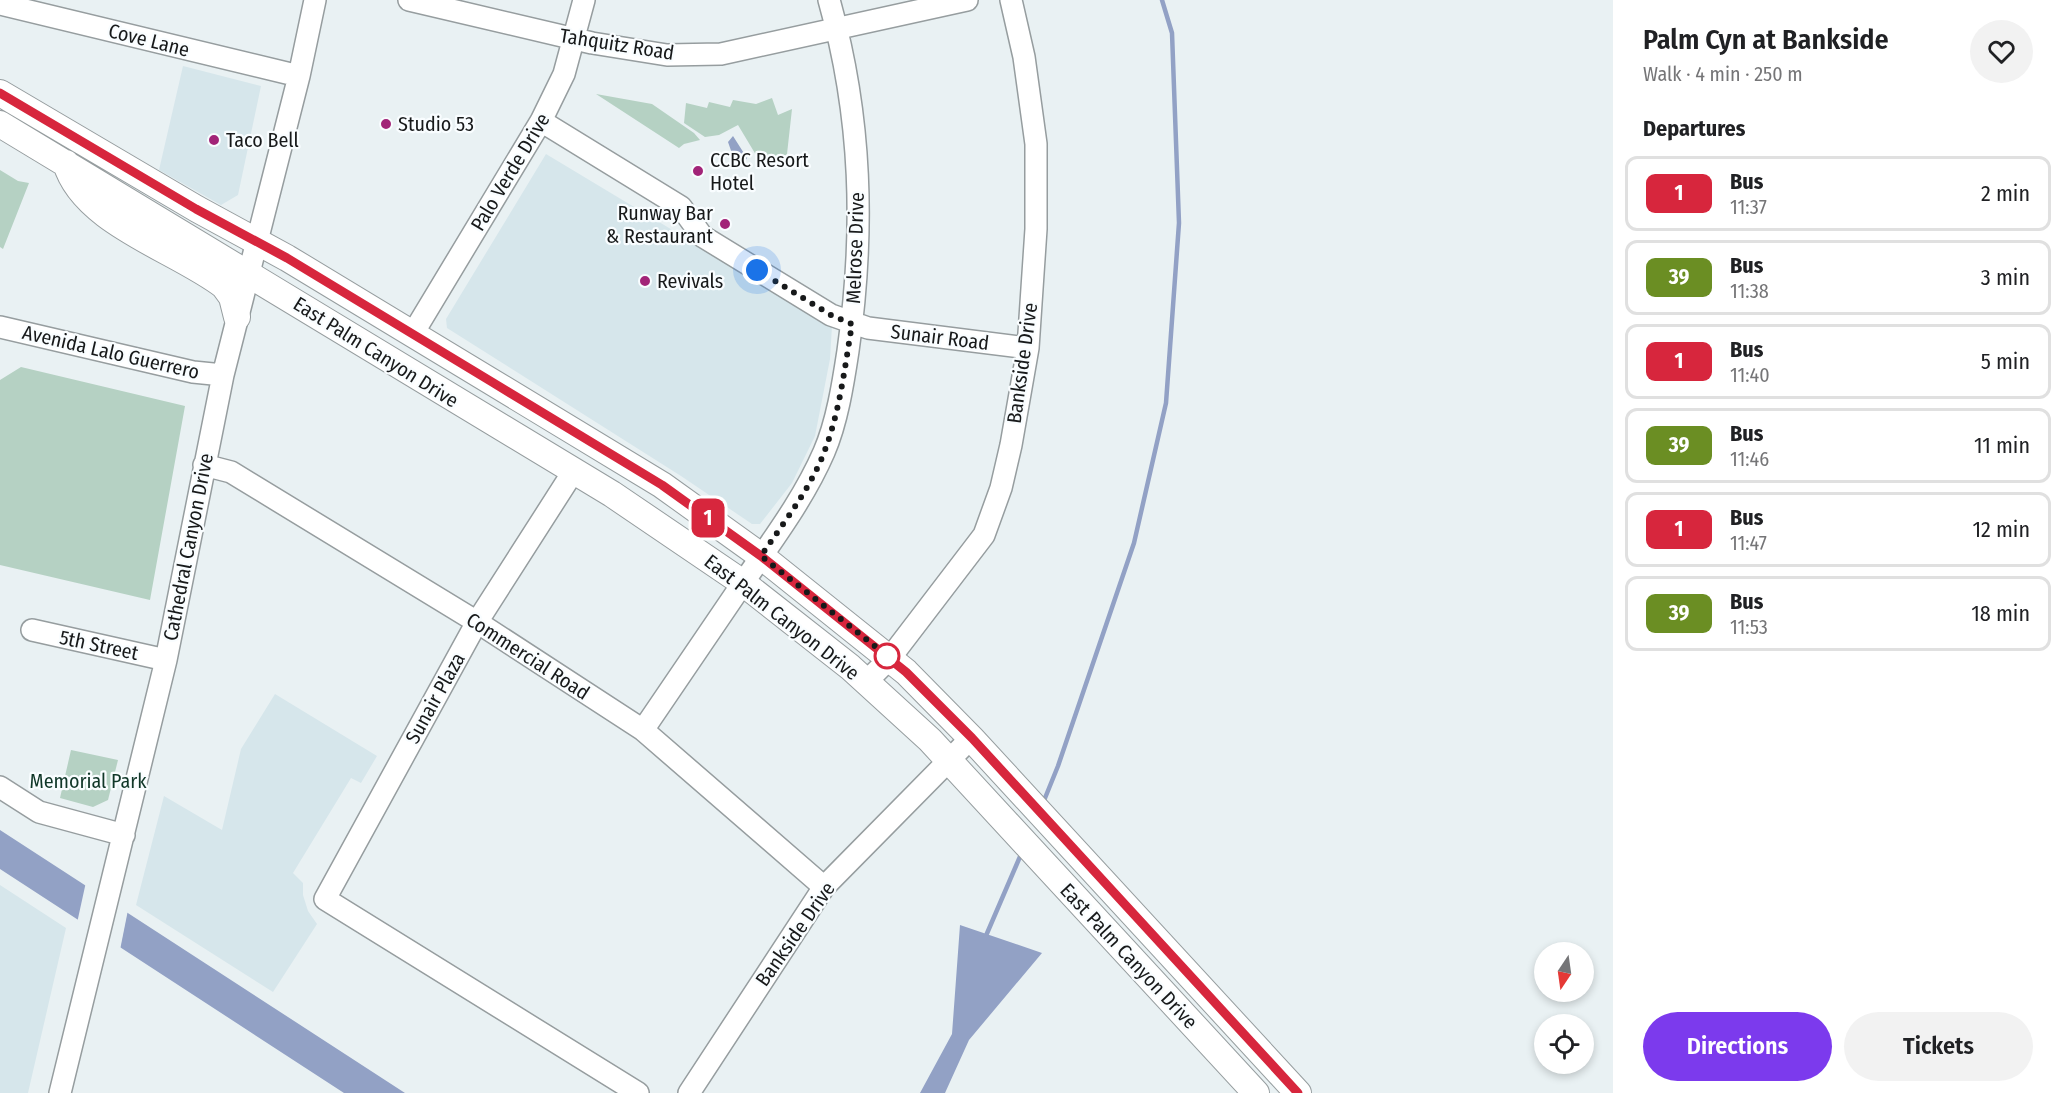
<!DOCTYPE html>
<meta charset="utf-8">
<style>
body{margin:0;font-family:"Fira Sans Condensed",sans-serif;background:#f2f2f2;color:#202124;height:100vh;display:flex;flex-direction:column;font-size:22px;white-space:nowrap}
*{box-sizing:border-box;margin:0}
p{font-size:20px;color:#757577}
.icon{flex:none;width:33px;height:33px;fill:none;stroke:currentColor;stroke-width:2;stroke-linecap:round;stroke-linejoin:round}
.map{position:relative;flex:1;overflow:hidden}
.panel{display:flex;flex-direction:column;background:#fff;width:450px}
.panel>*{flex:none}
.badge{padding:0 12px;border-radius:9px;font-size:21px;line-height:39px}
.needle{width:39px;rotate:193deg}
.fabs{position:absolute;left:1534px;top:942px;display:grid;gap:12px}
.fabs a{display:grid;place-items:center;width:60px;height:60px;border-radius:50%;background:#fff;box-shadow:0 3px 9px #0003;font-size:30px}
.you{position:absolute;width:30px;height:30px;margin:-15px;border:4px solid #fff;border-radius:50%;background:#1a73e8;box-shadow:0 0 0 9px #1a73e833}
.map>.badge{position:absolute;translate:-50% -50%;box-shadow:0 0 0 3px #fff}
h2{padding:0 30px;font-size:22px;line-height:54px}
.round{display:grid;place-items:center;flex:none;width:63px;height:63px;border-radius:32px;background:#f2f2f2}
.headline{display:flex;align-items:center;justify-content:space-between;height:102px;padding:0 30px}
h1{font-size:28px;font-weight:600;line-height:45px}
.action{display:flex;gap:12px;margin-top:auto;padding:12px 30px}
.action a{flex:1;height:69px;border-radius:36px;background:#7c3aed;color:#fff;font-size:24px;font-weight:600;line-height:69px;text-align:center}
.action a+a{background:#f2f2f2;color:#202124}
ul{padding:0;list-style:none}
li{display:flex;align-items:center;gap:18px;height:75px;margin:0 12px 9px;padding:0 18px;border:3px solid #e0e0e0;border-radius:12px}
li div{flex:1}
li b{display:block;font-size:22px}
li em{font-style:normal}
li .badge{min-width:66px;font-weight:700;text-align:center}
main{display:flex;flex:1;min-height:0}
.map>svg:first-child{display:block}
.built{fill:#d6e6eb}
.green{fill:#b5d1c3}
.water{fill:#92a1c5}
.pier{fill:#e9f1f3}
.lines{fill:none;stroke-linecap:round;stroke-linejoin:round}
.stream{stroke:#92a1c5;stroke-width:4.5}
.minor-casing{stroke:#969d9f;stroke-width:24}
.major-casing{stroke:#969d9f;stroke-width:28}
.minor{stroke:#fff;stroke-width:21}
.major{stroke:#fff;stroke-width:26}
.line-casing{stroke:#fff;stroke-width:14}
.line{stroke:#d7263d;stroke-width:9}
.walk{stroke:#17191a;stroke-width:6;stroke-dasharray:0 10.8}
.poi-dot{fill:#a22478;stroke:#f9fdff;stroke-width:2}
.stop-dot{fill:#fff;stroke:#d7263d;stroke-width:3}
.labels{text-anchor:middle;stroke-width:4.5;stroke-linejoin:round;paint-order:stroke}
.street-label{font-size:20px;fill:#17191a;stroke:#f9fdff}
.poi-label{font-size:20px;fill:#17191a;stroke:#f9fdff;text-anchor:start}
.park-label{font-size:20px;fill:#103728;stroke:#f9fdff}
</style>
<main>
<div class="map">
<svg width="1613" height="1093" viewBox="0 0 1613 1093">
<rect width="100%" height="100%" fill="#e9f1f3"/>
<!-- built -->
<path class="built" d="M183,66L261,86L238,195L221,205L159,170Z
M546,154L832,326L830,359L815,436L792,483L760,524H752L681,476L447,328L446,319Z
M275,694L377,756L361,783L351,778L293,873L303,883V895L308,911L317,924L273,992L136,905L164,796L222,830L241,749Z
M0,885L66,928L28,1093H0Z"/>
<!-- green -->
<path class="green" d="M596,94L652,104L694,133L700,140L684,144L679,148Z
M772,98L778,115L792,109L787,154L780,160H759L738,125L719,135L705,137L684,123L686,103L707,108L709,102L730,107L733,100L756,104Z
M0,170L18,181L29,183L3,249L0,247Z
M21,367L185,406L150,600L0,565V380Z
M71,750L118,760L108,800L93,807L60,798Z"/>
<!-- water -->
<path class="water" d="M733,136L747,158L743,164L735,162L728,142Z
M0,830L405,1093H344L0,869Z
M960,925L1042,953L969,1040L945,1093H920L952,1034Z"/>
<!-- pier -->
<path class="pier" d="M86,882L128,910L120,950L77,923Z"/>
<g class="lines">
<!-- stream -->
<path class="stream" d="M1043,803L1058,766L1134,543L1166,403L1179,223L1172,33L1162,0
M985,938L1022,852"/>
<!-- minor casing -->
<g class="minor-casing">
<path id="minor" d="M409,0L592,43L667,55L721,54L967,0
M0,4L299,76
M541,121L681,207L702,236L831,315L868,328L1028,348
M0,327L193,372L223,375
M412,335L541,121L564,74L584,0
M204,465L231,472L477,622L643,730L824,887
M573,472L477,622L325,899L638,1093
M32,630L166,660
M866,682L890,658L984,535L1001,488L1011,445L1028,348L1036,229V144L1024,57L1011,0
M643,730C677,680 711,630 745,580C774,538 804,498 824,452C837,422 843,384 848,351C865,231 862,117 829,0
M0,787L39,812L124,835
M60,1093L166,660L223,375L299,76L315,0
M689,1093L824,887L971,738"/>
</g>
<!-- major casing -->
<g class="major-casing">
<path id="major" d="M0,93L197,209L287,258L492,382L662,485L761,556L906,672L971,738L1298,1093
M0,124L612,494L743,583L850,667L930,740L1256,1093
M66,163C83,223 178,250 224,286L232,297L237,317"/>
</g>
<!-- minor -->
<use href="#minor" class="minor"/>
<!-- major -->
<use href="#major" class="major"/>
</g>
<g class="lines">
<!-- line casing -->
<g class="line-casing">
<path id="line" d="M0,93L196,209L287,258L492,382L662,485L761,556L906,672L972,738L1298,1093"/>
</g>
<!-- line -->
<use href="#line" class="line"/>
<!-- walk -->
<path class="walk" d="M757,270L831,315L852,324C845,366 840,410 825,450C811,488 784,522 761,556L890,658L887,656"/>
</g>
<!-- markers -->
<g class="poi-dot">
<circle cx="386" cy="124" r="6"/>
<circle cx="214" cy="140" r="6"/>
<circle cx="698" cy="171" r="6"/>
<circle cx="725" cy="224" r="6"/>
<circle cx="645" cy="281" r="6"/>
</g>
<circle class="stop-dot" cx="887" cy="656" r="12"/>
<g class="labels">
<!-- street labels -->
<g class="street-label">
<text transform="translate(149 40) rotate(14)" y="7">Cove Lane</text>
<text transform="translate(617 44) rotate(9)" y="7">Tahquitz Road</text>
<text transform="translate(510 172) rotate(-59)" y="7">Palo Verde Drive</text>
<text transform="translate(855 248) rotate(-88)" y="7">Melrose Drive</text>
<text transform="translate(940 337) rotate(7)" y="7">Sunair Road</text>
<text transform="translate(111 352) rotate(13)" y="7">Avenida Lalo Guerrero</text>
<text transform="translate(376 352) rotate(32)" y="7">East Palm Canyon Drive</text>
<text transform="translate(1022 363) rotate(-82)" y="7">Bankside Drive</text>
<text transform="translate(188 547) rotate(-79)" y="7">Cathedral Canyon Drive</text>
<text transform="translate(782 617) rotate(38)" y="7">East Palm Canyon Drive</text>
<text transform="translate(99 645) rotate(12)" y="7">5th Street</text>
<text transform="translate(528 656) rotate(33)" y="7">Commercial Road</text>
<text transform="translate(435 698) rotate(-61)" y="7">Sunair Plaza</text>
<text transform="translate(795 934) rotate(-55)" y="7">Bankside Drive</text>
<text transform="translate(1129 956) rotate(47)" y="7">East Palm Canyon Drive</text>
</g>
<!-- poi labels -->
<g class="poi-label">
<text x="398" y="131">Studio 53</text>
<text x="226" y="147">Taco Bell</text>
<text x="710" y="167">CCBC Resort<tspan x="710" dy="23">Hotel</tspan></text>
<text x="713" y="220" text-anchor="end">Runway Bar<tspan x="713" dy="23">&amp; Restaurant</tspan></text>
<text x="657" y="288">Revivals</text>
</g>
<!-- park labels -->
<g class="park-label">
<text x="88" y="788">Memorial Park</text>
</g>
</g>
</svg>
<div class="fabs">
<a><svg class="needle" viewBox="-14 -14 28 28"><path d="M0-13l5 13h-10z" fill="#e53935"/><path d="M0 13l5-13h-10z" fill="#757577"/></svg></a>
<a><svg class="icon" aria-label="locate" viewBox="0 0 24 24"><circle cx="12" cy="12" r="6"/><path d="M12 2v4M12 18v4M2 12h4M18 12h4"/></svg></a>
</div>
<div class="you" style="left:757px;top:270px"></div>
<b class="badge" style="left:708px;top:518px;background:#d7263d;color:#fff">1</b>
</div>
<section class="panel">
<div class="headline"><div><h1>Palm Cyn at Bankside</h1><p>Walk · 4 min · 250 m</p></div><a class="round"><svg class="icon" aria-label="heart" viewBox="0 0 24 24"><path d="M12 20l-8-8c-3-5 5-10 8-4 3-6 11-1 8 4z"/></svg></a></div>
<h2>Departures</h2>
<ul>
<li><span class="badge" style="background:#d7263d;color:#fff">1</span><div><b>Bus</b><p>11:37</p></div><em>2 min</em></li>
<li><span class="badge" style="background:#6b8e23;color:#fff">39</span><div><b>Bus</b><p>11:38</p></div><em>3 min</em></li>
<li><span class="badge" style="background:#d7263d;color:#fff">1</span><div><b>Bus</b><p>11:40</p></div><em>5 min</em></li>
<li><span class="badge" style="background:#6b8e23;color:#fff">39</span><div><b>Bus</b><p>11:46</p></div><em>11 min</em></li>
<li><span class="badge" style="background:#d7263d;color:#fff">1</span><div><b>Bus</b><p>11:47</p></div><em>12 min</em></li>
<li><span class="badge" style="background:#6b8e23;color:#fff">39</span><div><b>Bus</b><p>11:53</p></div><em>18 min</em></li>
</ul>
<div class="action"><a>Directions</a><a>Tickets</a></div>
</section>
</main>
